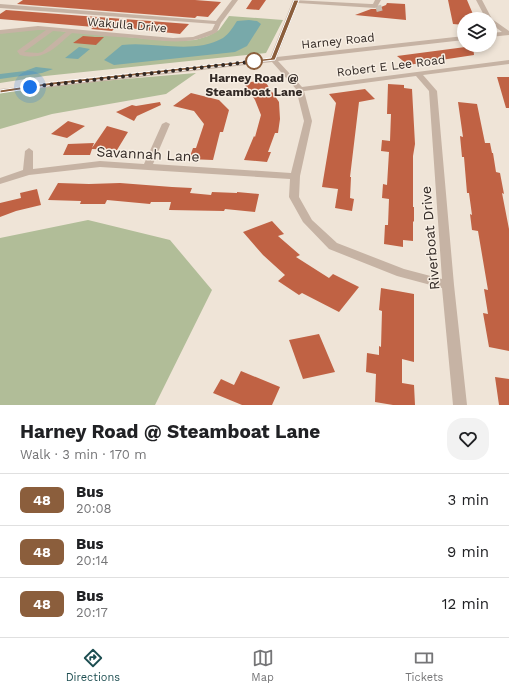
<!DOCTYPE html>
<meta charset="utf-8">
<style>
body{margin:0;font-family:"Work Sans",sans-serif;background:#f2f2f2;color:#202124;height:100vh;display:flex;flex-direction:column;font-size:15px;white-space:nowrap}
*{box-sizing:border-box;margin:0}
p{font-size:13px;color:#757577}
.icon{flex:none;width:22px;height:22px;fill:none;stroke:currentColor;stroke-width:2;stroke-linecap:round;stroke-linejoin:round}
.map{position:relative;height:405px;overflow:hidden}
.details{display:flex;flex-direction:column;background:#fff;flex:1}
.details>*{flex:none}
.badge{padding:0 8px;border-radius:6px;font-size:14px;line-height:26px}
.fabs{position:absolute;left:457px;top:12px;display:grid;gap:8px}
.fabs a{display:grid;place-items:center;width:40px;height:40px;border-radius:50%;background:#fff;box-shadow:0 2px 6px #0003;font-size:20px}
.you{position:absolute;width:20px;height:20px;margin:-10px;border:3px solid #fff;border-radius:50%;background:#1a73e8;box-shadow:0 0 0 6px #1a73e833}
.map>.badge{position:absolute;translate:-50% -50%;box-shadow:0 0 0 2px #fff}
.round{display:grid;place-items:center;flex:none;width:42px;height:42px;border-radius:16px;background:#f2f2f2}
.head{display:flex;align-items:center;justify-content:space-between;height:68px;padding:0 20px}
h1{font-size:19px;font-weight:700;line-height:30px}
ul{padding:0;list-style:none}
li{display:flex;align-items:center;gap:12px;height:52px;padding:0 20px;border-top:1px solid #e0e0e0}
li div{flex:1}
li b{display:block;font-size:15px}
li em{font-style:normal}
li .badge{min-width:44px;font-weight:700;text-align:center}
.menu{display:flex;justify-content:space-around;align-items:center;height:56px;border-top:1px solid #e0e0e0;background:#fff;font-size:11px;color:#757577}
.menu a{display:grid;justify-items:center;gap:2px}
.menu .current{color:#1d4e51}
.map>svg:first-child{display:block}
.green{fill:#b1bd98}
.water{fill:#78a9aa}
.building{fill:#c06244}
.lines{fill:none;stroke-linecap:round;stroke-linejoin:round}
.minor-tunnel{stroke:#c9bfb3;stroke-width:6;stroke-dasharray:6 3;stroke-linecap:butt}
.minor{fill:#c6b3a4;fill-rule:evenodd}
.line{fill:#8b5e3c;stroke:#fff}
.walk{stroke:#322925;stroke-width:4;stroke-dasharray:0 7.2}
.stop-dot{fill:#fff;stroke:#8b5e3c;stroke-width:2}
.labels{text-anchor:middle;stroke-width:3;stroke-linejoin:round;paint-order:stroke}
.far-street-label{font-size:12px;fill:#322925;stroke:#f7eee3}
.far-stop-label{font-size:12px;font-weight:bold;fill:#322925;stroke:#f7eee3}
.street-label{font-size:14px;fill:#322925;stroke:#f7eee3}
</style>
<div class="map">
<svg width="509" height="405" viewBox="0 0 509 405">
<rect width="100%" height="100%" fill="#efe4d7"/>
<!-- green -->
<path class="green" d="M229,16L283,20L266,53L45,76L0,83V33L38,29L172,41L195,40L208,36L219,30Z
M196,73L166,94L52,114L0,129V92L54,85Z
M88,220L170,240L212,290L155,405H0V238Z"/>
<!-- water -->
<path class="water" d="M249,20L257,21L261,24L247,46L235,52L114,65L104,60L122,45C154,41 193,55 223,38C229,34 233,27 237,21Z
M79,47L90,49L78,59L65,58Z
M36,67L53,69L42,73L0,79V74L25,71Z"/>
<!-- building -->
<path class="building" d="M23,0H195L221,2L208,17L197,16L195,18L17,4Z
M252,0H266L259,10L246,9Z
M448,0H467L475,19H464V25L453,24Z
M387,3L405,4L406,20L355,15L371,9H376L386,5Z
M6,10L189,24L180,34L128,28H115L112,31L91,29L94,27L0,19V14Z
M83,36L95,37H104L96,45L73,43Z
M473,46L474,55L408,65L397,56Z
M497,77H509V108H506Z
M264,80L279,102L280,119L278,133H275L268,152H271L267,162L244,160L254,136L255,137L261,115L255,100L244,83Z
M388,84L404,85V88L412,89L415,144L413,156V207H414V222L413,221V241L403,240V247L384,244L385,225H388L389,199L382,198L383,184L387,185L389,152L381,151L382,140L390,141L391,114H387Z
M365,89L375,99L359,102L350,177H351L350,198L354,199L352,211L335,208L338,189L322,187L336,103L329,94Z
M191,93L219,100L229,110L223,132H220L213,160L189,159L193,148H196L204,124L194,111L173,106Z
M160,102L161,105L137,116L134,121L116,112L132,105L136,106Z
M458,102L477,104L485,143H490L492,153H493L496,172L500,173L504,194L502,193L509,229V351L489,347L483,313L488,314L484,289L488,290L478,231L472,230L470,214L472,215L469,193H467L464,157H462L460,136L463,137Z
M68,121L85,126L67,138L51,134Z
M107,126L128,132L117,150L92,149L90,155H63L68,144L94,143L92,148Z
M58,183L89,184L120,183L172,187L192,188L190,193L211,195L212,192L237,193V192L259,194L255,212L225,209L224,211L169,210L171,202H151L150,204L107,200L105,204H80L81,201L48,200Z
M37,189L41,205L16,211L0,217V203L21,198L20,193Z
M272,221L284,234L278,236L300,255L296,257L329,278L333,274L359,287L339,312L302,293L299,295L278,281L285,275L263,255L243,232Z
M381,288L414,294V362L402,359V383L414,385L415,405H393L375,402L376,374L366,372L367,353L379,355V346L381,347L382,311L379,310Z
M319,334L335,372L303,379L289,340Z
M241,371L280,387L272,405H242L213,393L221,379L234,385Z
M495,377L509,379V405H499Z"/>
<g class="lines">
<!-- minor-tunnel -->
<path class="minor-tunnel" d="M376,9L384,7"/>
<!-- minor -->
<path class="minor" d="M232,0H238L221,23L217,32C191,46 163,41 135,38C114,37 93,35 72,33C54,48 45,61 20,55L17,51L46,30H38L0,34V30L38,26L173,38L193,37L212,30L215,24L0,8V4L216,21ZM53,31L66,32L42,52L38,53L24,52Z
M293,0L371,4H373L375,0H381L377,7L375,8L298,3L277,57L464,36V40L278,61L302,87L509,60V64L423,75L437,91L454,285L467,405H453L442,288L397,276L329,249L303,222L289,197L290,179L100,167L29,175L0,184V178L23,170L25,151L29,148L33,151V169L100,161L144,164L162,124L166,122L170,124L153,164L291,173L304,121L296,89L272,62L0,93V89L270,58ZM416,76L429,91L442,279L404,269L337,243L312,220L299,197L300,176L312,121L304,91Z
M476,0H482L492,19L509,31V35L490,37V33L502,32L490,23V19H486Z"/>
</g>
<!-- line -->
<path class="line" d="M294,0H299L275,60L53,85L0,93V90L53,82L271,58Z"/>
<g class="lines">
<!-- walk -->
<path class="walk" d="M30,87L258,61H254"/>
</g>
<!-- markers -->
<circle class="stop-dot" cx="254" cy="61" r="8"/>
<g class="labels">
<!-- far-street labels -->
<g class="far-street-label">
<text transform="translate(127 25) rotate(5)" y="4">Wakulla Drive</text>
<text transform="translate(338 41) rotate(-6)" y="4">Harney Road</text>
<text transform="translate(391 66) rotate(-7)" y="4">Robert E Lee Road</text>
</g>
<!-- far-stop labels -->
<g class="far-stop-label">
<text x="254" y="82">Harney Road @<tspan x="254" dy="14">Steamboat Lane</tspan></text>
</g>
<!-- street labels -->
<g class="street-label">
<text transform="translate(148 154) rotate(3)" y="5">Savannah Lane</text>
<text transform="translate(430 238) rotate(-95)" y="5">Riverboat Drive</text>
</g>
</g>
</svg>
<div class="fabs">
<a><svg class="icon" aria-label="layers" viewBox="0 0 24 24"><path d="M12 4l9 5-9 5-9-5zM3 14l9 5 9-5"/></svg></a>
</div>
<div class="you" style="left:30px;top:87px"></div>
</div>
<section class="details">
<div class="head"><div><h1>Harney Road @ Steamboat Lane</h1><p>Walk · 3 min · 170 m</p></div><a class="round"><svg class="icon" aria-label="heart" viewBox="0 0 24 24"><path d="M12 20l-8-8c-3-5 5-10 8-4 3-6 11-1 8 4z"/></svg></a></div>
<ul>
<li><span class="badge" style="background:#8b5e3c;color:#fff">48</span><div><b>Bus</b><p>20:08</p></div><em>3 min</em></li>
<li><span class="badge" style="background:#8b5e3c;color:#fff">48</span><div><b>Bus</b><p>20:14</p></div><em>9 min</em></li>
<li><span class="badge" style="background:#8b5e3c;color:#fff">48</span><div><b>Bus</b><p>20:17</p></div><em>12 min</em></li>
</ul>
</section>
<nav class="menu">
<a class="current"><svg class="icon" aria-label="directions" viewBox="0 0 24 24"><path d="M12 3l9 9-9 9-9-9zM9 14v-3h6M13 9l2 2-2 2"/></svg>Directions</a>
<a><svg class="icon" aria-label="map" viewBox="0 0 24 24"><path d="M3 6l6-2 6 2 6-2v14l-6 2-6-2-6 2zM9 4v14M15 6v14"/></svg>Map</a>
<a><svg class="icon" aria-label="tickets" viewBox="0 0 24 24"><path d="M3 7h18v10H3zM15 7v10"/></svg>Tickets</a>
</nav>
